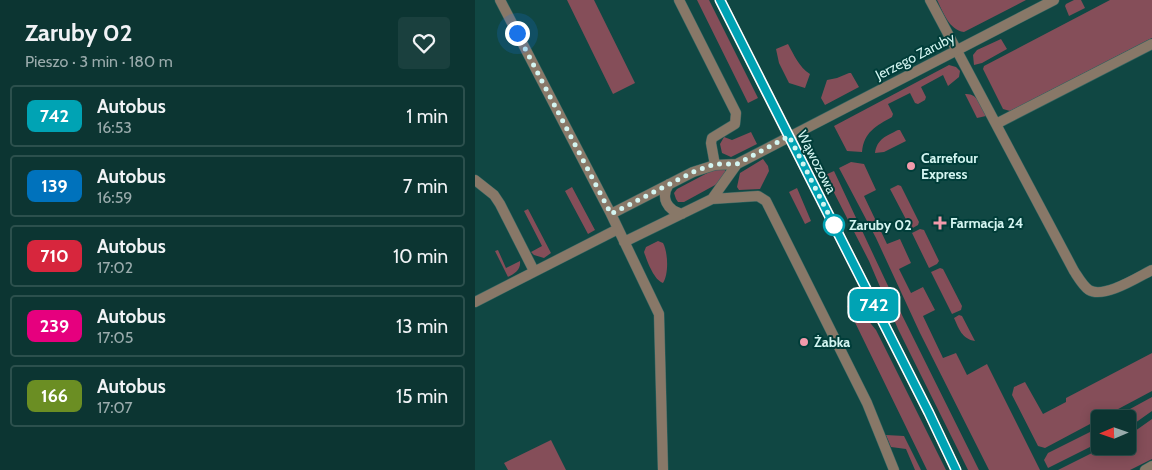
<!DOCTYPE html>
<html lang="pl">
<meta charset="utf-8">
<style>
body{margin:0;font-family:Cabin,sans-serif;background:#1a403e;color:#f1f3f6;height:100vh;display:flex;flex-direction:column;font-size:19px;white-space:nowrap}
*{box-sizing:border-box;margin:0}
p{font-size:16px;color:#9aabac}
.icon{flex:none;width:28px;height:28px;fill:none;stroke:currentColor;stroke-width:2;stroke-linecap:round;stroke-linejoin:round}
.map{position:relative;flex:1;overflow:hidden}
.details{display:flex;flex-direction:column;background:#0c3532;width:475px}
.details>*{flex:none}
.badge{padding:0 10px;border-radius:8px;font-size:18px;line-height:32px}
.needle{width:32px;rotate:268deg}
.buttons{position:absolute;left:616px;top:410px;display:grid;gap:10px}
.buttons a{display:grid;place-items:center;width:45px;height:45px;border-radius:5px;background:#0c3532;box-shadow:0 2px 12px #0003,0 0 0 1px #2c504d;font-size:25px}
.you{position:absolute;width:25px;height:25px;margin:-12px;border:4px solid #fff;border-radius:50%;background:#1a73e8;box-shadow:0 0 0 8px #1a73e833}
.map>.badge{position:absolute;translate:-50% -50%;box-shadow:0 0 0 2px #fff}
.round{display:grid;place-items:center;flex:none;width:52px;height:52px;border-radius:5px;background:#1a403e}
.head{display:flex;align-items:center;justify-content:space-between;height:85px;padding:0 25px}
h1{font-size:24px;font-weight:800;line-height:38px}
ul{padding:0;list-style:none}
li{display:flex;align-items:center;gap:15px;height:62px;margin:0 10px 8px;padding:0 15px;border:2px solid #2c504d;border-radius:5px}
li div{flex:1}
li b{display:block;font-size:19px}
li em{font-style:normal}
li .badge{min-width:55px;font-weight:700;text-align:center}
main{display:flex;flex:1;min-height:0}
.map>svg:first-child{display:block}
.green{fill:#854e59}
.lines{fill:none;stroke-linecap:round;stroke-linejoin:round}
.service-casing{stroke:#336662;stroke-width:11}
.minor-casing{stroke:#336662;stroke-width:11}
.tertiary-casing{stroke:#336662;stroke-width:11}
.service{stroke:#887868;stroke-width:10}
.minor{stroke:#887868;stroke-width:10}
.tertiary{stroke:#887868;stroke-width:10}
.line-casing{stroke:#fff;stroke-width:11}
.line{stroke:#00a3b4;stroke-width:8}
.walk{stroke:#d3f5f1;stroke-width:5;stroke-dasharray:0 9}
.poi-dot{fill:#f39aab;stroke:#003d39;stroke-width:2}
.stop-dot{fill:#fff;stroke:#00a3b4;stroke-width:2.5}
.labels{text-anchor:middle;stroke-width:4;stroke-linejoin:round;paint-order:stroke}
.street-label{font-size:14px;fill:#d3f5f1;stroke:#003d39}
.poi-label{font-size:14px;font-weight:bold;fill:#d3f5f1;stroke:#003d39;text-anchor:start}
.stop-label{font-size:14px;font-weight:bold;fill:#d3f5f1;stroke:#003d39;text-anchor:start}
</style>
<main>
<section class="details">
<div class="head"><div><h1>Zaruby 02</h1><p>Pieszo · 3 min · 180 m</p></div><a class="round"><svg class="icon" aria-label="heart" viewBox="0 0 24 24"><path d="M12 20l-8-8c-3-5 5-10 8-4 3-6 11-1 8 4z"/></svg></a></div>
<ul>
<li><span class="badge" style="background:#00a3b4;color:#fff">742</span><div><b>Autobus</b><p>16:53</p></div><em>1 min</em></li>
<li><span class="badge" style="background:#0072bc;color:#fff">139</span><div><b>Autobus</b><p>16:59</p></div><em>7 min</em></li>
<li><span class="badge" style="background:#d7263d;color:#fff">710</span><div><b>Autobus</b><p>17:02</p></div><em>10 min</em></li>
<li><span class="badge" style="background:#e6007e;color:#fff">239</span><div><b>Autobus</b><p>17:05</p></div><em>13 min</em></li>
<li><span class="badge" style="background:#6b8e23;color:#fff">166</span><div><b>Autobus</b><p>17:07</p></div><em>15 min</em></li>
</ul>
</section>
<div class="map">
<svg width="677" height="470" viewBox="0 0 677 470">
<rect width="100%" height="100%" fill="#104743"/>
<!-- green -->
<path class="green" d="M92,0H119L160,83L138,94Z
M222,0H234L283,98L273,103Z
M462,0H551L489,32C474,30 468,12 462,0Z
M599,0H606L610,8L594,16L590,6L591,4Z
M635,0H677V38L535,111L528,109L508,69L509,66Z
M526,39L532,49L507,63L499,65L498,55L502,50Z
M313,44C319,55 324,67 335,74L330,88L314,83L304,63L301,49Z
M474,65L481,67L485,71L484,77L473,86L468,75L446,87L451,97L450,100L443,104L440,103L435,93L413,104L418,114L417,117C401,126 389,132 387,152L372,151L359,126Z
M374,73H376L384,87L350,105L346,98L352,80L362,78Z
M490,94C503,93 506,106 511,116L502,118Z
M423,130H425L431,141L409,152L400,153C402,139 411,136 423,130Z
M276,132L282,144L256,157L247,153L245,144L249,137L257,140Z
M288,159L293,166L294,171L285,189L264,190L262,187L265,173Z
M376,162L389,164L401,190L389,196L412,244L425,239L436,263L424,269L436,293L448,287L460,310L448,316L468,358L481,353L492,375L512,364L565,470H514L445,333L401,238L364,168Z
M250,169V175L242,184L209,202H203L201,199L199,193L202,189L238,170Z
M359,171L422,305L504,470H493L423,329L394,261L350,175Z
M423,185L426,186L444,222L443,225L436,229L415,189Z
M97,187L120,230L113,234L90,191Z
M322,188L336,221L330,224L314,192Z
M53,209L76,253L69,258L59,255L56,252L67,246L49,211Z
M445,229L449,230L464,261L462,264L454,268L437,233Z
M183,241L188,243C193,252 194,274 188,283C179,280 172,261 169,252L171,247Z
M23,250L31,268L45,261C46,270 40,273 33,277L20,251Z
M465,268L468,269L487,306L486,310L477,314L456,272Z
M379,303L401,330L471,470H452L372,306Z
M484,315L487,316L500,341C487,339 484,329 479,318Z
M677,353V391L570,448L563,446L537,395L539,387L550,382L568,414L591,402V398Z
M677,397V411L653,428L652,419H641L650,414L655,409Z
M677,419V459L655,470H583L631,446H652L653,436Z
M625,427V442L573,468L569,460L573,453Z
M411,435L429,436L446,470H440L431,449L416,447Z
M76,440L91,470H33L29,463Z"/>
<g class="lines">
<!-- service casing -->
<g class="service-casing">
<path id="service" d="M455,0L599,271C603,277 608,286 614,290C629,299 663,277 677,270
M521,124L677,44
M670,470L677,466"/>
</g>
<!-- minor casing -->
<g class="minor-casing">
<path id="minor" d="M25,0L136,214L184,314L188,470
M204,0L261,113L260,124L237,138L236,143L240,165
M0,180L19,195L25,204L59,271
M194,184C185,198 192,210 207,214
M237,199L283,196L291,201L392,403L419,470
M136,214L218,172L240,165L262,164L579,0
M149,242L237,199L262,164
M0,302L143,229"/>
</g>
<!-- tertiary casing -->
<g class="tertiary-casing">
<path id="tertiary" d="M245,0L454,413L481,470"/>
</g>
<!-- service -->
<use href="#service" class="service"/>
<!-- minor -->
<use href="#minor" class="minor"/>
<!-- tertiary -->
<use href="#tertiary" class="tertiary"/>
</g>
<g class="lines">
<!-- line casing -->
<g class="line-casing">
<path id="line" d="M245,0L454,413L481,470"/>
</g>
<!-- line -->
<use href="#line" class="line"/>
<!-- walk -->
<path class="walk" d="M42,33L136,214L218,172L240,164H262L314,136L359,225"/>
</g>
<!-- markers -->
<g class="poi-dot">
<circle cx="436" cy="166" r="5"/>
<path d="M462.5 215.5h5v5h5v5h-5v5h-5v-5h-5v-5h5z"/>
<circle cx="329" cy="342" r="5"/>
</g>
<circle class="stop-dot" cx="359" cy="225" r="10"/>
<g class="labels">
<!-- street labels -->
<g class="street-label">
<text transform="translate(440 56) rotate(-27)" y="5">Jerzego Zaruby</text>
<text transform="translate(342 162) rotate(63)" y="5">Wąwozowa</text>
</g>
<!-- poi labels -->
<g class="poi-label">
<text x="446" y="163">Carrefour<tspan x="446" dy="16">Express</tspan></text>
<text x="475" y="228">Farmacja 24</text>
<text x="339" y="347">Żabka</text>
</g>
<!-- stop labels -->
<g class="stop-label">
<text x="374" y="230">Zaruby 02</text>
</g>
</g>
</svg>
<div class="buttons">
<a><svg class="needle" viewBox="-14 -14 28 28"><path d="M0-13l5 13h-10z" fill="#e53935"/><path d="M0 13l5-13h-10z" fill="#9aabac"/></svg></a>
</div>
<div class="you" style="left:42px;top:33px"></div>
<b class="badge" style="left:399px;top:305px;background:#00a3b4;color:#fff">742</b>
</div>
</main>
